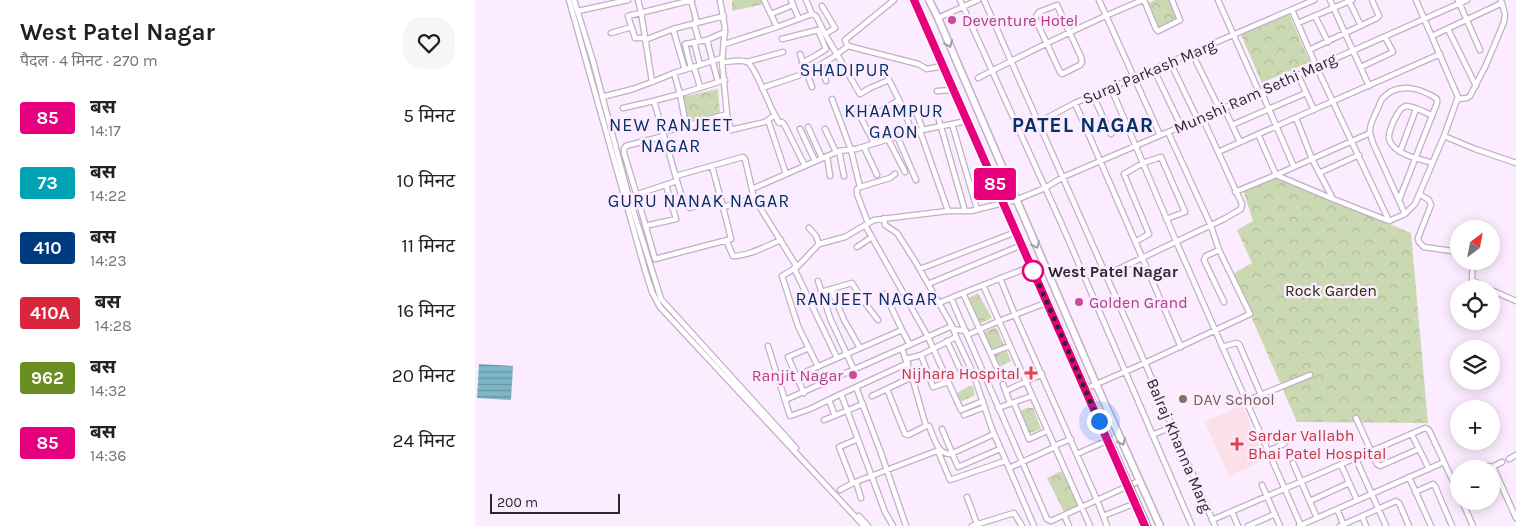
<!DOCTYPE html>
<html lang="hi">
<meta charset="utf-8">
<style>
body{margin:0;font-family:Karla,"Noto Sans Devanagari",sans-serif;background:#f6f6f6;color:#202124;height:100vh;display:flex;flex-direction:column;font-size:19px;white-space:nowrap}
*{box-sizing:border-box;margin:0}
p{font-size:16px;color:#757577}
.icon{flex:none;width:28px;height:28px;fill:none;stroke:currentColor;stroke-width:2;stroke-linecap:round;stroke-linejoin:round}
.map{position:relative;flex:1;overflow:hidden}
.sheet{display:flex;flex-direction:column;background:#fff;width:475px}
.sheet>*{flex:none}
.badge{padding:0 10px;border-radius:4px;font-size:18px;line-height:32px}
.needle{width:32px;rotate:32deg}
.buttons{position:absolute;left:975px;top:220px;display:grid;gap:10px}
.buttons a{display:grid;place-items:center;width:50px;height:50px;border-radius:50%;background:#fff;box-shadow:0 2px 12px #0003;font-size:25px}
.scale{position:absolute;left:15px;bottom:12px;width:130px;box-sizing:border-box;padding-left:5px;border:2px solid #2e272f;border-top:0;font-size:14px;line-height:18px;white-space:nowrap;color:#2e272f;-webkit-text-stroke:4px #fcecff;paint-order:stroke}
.you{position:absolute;width:25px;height:25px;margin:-12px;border:4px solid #fff;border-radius:50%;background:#1a73e8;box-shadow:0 0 0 8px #1a73e833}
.map>.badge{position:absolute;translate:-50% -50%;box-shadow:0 0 0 2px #fff}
.round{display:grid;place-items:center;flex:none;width:52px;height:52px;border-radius:20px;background:#f6f6f6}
.head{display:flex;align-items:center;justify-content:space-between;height:85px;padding:0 20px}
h1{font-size:24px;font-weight:700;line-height:38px}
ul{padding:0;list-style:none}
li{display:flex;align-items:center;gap:15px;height:65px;padding:0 20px}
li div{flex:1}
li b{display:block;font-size:19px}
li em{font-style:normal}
li .badge{min-width:55px;font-weight:700;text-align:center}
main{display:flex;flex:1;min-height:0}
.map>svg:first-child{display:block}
.medical{fill:#fbe1e7}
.park{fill:url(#park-crowns)}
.water{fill:url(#water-rules)}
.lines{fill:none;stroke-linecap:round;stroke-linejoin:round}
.stream{stroke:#7eb5c7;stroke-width:1}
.street-casing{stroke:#c1afc5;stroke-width:7}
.secondary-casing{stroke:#c1afc5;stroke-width:9}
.street{stroke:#fff;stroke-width:4.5}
.secondary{stroke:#fff;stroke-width:6}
.rail-casing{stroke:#655b66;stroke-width:3}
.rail{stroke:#fcecff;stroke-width:1;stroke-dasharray:4;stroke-linecap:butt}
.oneway{stroke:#a19ea1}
.line-casing{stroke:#fff;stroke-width:11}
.line{stroke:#e6007e;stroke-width:8}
.walk{stroke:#2e272f;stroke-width:5;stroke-dasharray:0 9}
.hotel-dot{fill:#d1479c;stroke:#fcecff;stroke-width:2}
.stop-dot{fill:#fff;stroke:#e6007e;stroke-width:2.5}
.health-dot{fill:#e0444e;stroke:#fcecff;stroke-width:2}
.education-dot{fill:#8d6e63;stroke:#fcecff;stroke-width:2}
.labels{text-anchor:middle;stroke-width:5;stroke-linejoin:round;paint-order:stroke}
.hotel-label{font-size:16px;fill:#b23c85;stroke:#fcecff;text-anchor:start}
.street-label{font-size:16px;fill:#2e272f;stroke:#fcecff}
.stop-label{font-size:16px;font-weight:bold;fill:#2e272f;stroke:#fcecff;text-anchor:start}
.park-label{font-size:16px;fill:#253100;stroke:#fcecff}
.health-label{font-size:16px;fill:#be3a42;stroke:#fcecff;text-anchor:end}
.education-label{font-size:16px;fill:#785e54;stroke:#fcecff;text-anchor:start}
.neighbourhood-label{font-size:18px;letter-spacing:1px;fill:#073265;stroke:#fcecff}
.district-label{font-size:21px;font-weight:bold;letter-spacing:1px;fill:#073265;stroke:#fcecff}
</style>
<main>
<section class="sheet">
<div class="head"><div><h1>West Patel Nagar</h1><p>पैदल · 4 मिनट · 270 m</p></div><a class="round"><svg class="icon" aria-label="heart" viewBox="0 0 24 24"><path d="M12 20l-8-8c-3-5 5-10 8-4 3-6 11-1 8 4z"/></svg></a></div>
<ul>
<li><span class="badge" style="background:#e6007e;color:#fff">85</span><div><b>बस</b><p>14:17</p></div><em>5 मिनट</em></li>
<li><span class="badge" style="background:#00a3b4;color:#fff">73</span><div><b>बस</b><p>14:22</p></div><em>10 मिनट</em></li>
<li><span class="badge" style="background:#003b80;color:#fff">410</span><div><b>बस</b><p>14:23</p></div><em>11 मिनट</em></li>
<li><span class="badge" style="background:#d7263d;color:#fff">410A</span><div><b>बस</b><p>14:28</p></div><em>16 मिनट</em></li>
<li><span class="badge" style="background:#6b8e23;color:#fff">962</span><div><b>बस</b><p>14:32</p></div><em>20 मिनट</em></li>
<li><span class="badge" style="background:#e6007e;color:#fff">85</span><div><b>बस</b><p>14:36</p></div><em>24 मिनट</em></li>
</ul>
</section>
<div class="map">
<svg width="1041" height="526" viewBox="0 0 1041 526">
<defs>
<pattern id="park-crowns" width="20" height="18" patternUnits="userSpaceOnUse" patternTransform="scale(1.25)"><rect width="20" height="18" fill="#cbd9b2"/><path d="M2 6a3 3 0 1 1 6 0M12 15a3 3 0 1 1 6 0" fill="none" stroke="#afba99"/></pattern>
<pattern id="water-rules" width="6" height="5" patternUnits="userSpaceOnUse" patternTransform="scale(1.25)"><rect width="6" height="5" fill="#7eb5c7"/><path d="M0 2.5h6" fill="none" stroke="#6893a2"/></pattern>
</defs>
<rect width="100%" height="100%" fill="#fcecff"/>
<!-- medical -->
<path class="medical" d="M767,405L791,459L754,476L730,422Z"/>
<!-- park -->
<path class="park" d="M257,0H288L289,4L257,11Z
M680,0H695L703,17L684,27L672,4Z
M814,14L835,62L787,83L766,35Z
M243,89L245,114L213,122L207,97Z
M801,175L936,233L953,423L822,422L758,275L761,272L777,263L762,230L778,221L767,187Z
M503,293L517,318L504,324L492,299Z
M521,327L536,361L524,367L508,333Z
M494,386H498L500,395L479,405L477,396Z
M551,408H558L566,429L552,434L544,412Z
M586,471L605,506L589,512L572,478Z"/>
<!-- water -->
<path class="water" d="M4,364L38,366L36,400L2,398Z"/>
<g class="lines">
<!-- stream -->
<path class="stream" d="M131,122L141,157
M173,266L183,298L187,304L270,395"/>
<!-- street casing -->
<g class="street-casing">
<path id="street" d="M94,0L170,270L177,292L185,307L389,526
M99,0L118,61L153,194L186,299L321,448
M163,0L166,12L177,82L199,73L205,94L250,80
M216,0L222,23
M245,0L250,28L247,62L252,114L256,130L290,122L300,115C294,106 280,65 272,62C266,59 254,62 247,62
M316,0L324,19
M331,0L337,14
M485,0L587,225L717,526
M509,0L670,363L740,526
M624,0L685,135
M669,0L681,29L683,31L705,20L697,0
M743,0L784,92
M855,0L894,86
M983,0L1005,50
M874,1L886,26
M582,5L606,57L607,62L605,65L587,74L585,72L560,18L564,12Z
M347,6L360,28L350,34
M817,10L841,66L914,221L930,214L940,204L969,136L983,97L941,0
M103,11L153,0
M296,14L318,5
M840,16L853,42
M463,18L503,0
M823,23L877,0
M219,24L224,41
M302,27L337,14L341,16L350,34L385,94L395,88L414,80L428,108L437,132
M198,29L210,70
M973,29L1001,86
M136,33L157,27
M957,36L1027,3L1026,1
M170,38H160L153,16L217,0
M307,39L343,30L351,49L345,53L327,63
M170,40L198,29L249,16
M232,40L243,82
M219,42L225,65
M250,44L302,27L289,0
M373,46L443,64L452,69L468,66
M834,50L902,18L904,16L897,0
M717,53L745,110
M325,54L337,87
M272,62L308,52
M695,62L722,118
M345,65L351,81
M219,67L225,87
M886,67L918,52L910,37
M216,68L210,44L232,40L250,32
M679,70L706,126
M199,73L247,58
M823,75L839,110
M503,78C557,50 612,23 668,0
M287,88L331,73L357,58L373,46L370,40L419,0
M636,88L701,241L826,526
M462,91L478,90
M786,91L819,167
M618,96L636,134
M127,97L158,89L177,82
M357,99L376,150L385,187
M983,99L992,98L995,96L1011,65L1029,22L1030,15L1027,3
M600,103L706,347
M460,106L490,211
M148,108L179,101
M749,108L765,142
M440,109L448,130
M300,115L304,123L307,122L309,124L330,166
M956,115C949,112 939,106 931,106C923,107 913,132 914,139C915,142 916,144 918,146C927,156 945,159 957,163
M821,118L837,159L858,199
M293,120L311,174
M564,122L600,103L839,0
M477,124L502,209
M757,125L831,93
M211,126L252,114
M333,127L347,158
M325,129L340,161
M350,129L361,152
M445,131L473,211
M188,132L179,101L205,94L211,126L188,132L202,181L163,194L162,196L180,259L256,239L248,207L279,198L322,267
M895,133C894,125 899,117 902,110C904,107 905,102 907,99C922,81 946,88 962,99V103L924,200
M783,134L801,175L895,133L898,143L930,214
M422,136L441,180
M969,136L1000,149L1041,163
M413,139L430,172
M399,143L383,112L399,107L403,113L424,100
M389,147L402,175
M364,151L369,176
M743,152L965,54
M925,152L941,109
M352,156L355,176
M237,166L248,207
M844,173L884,155
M201,176L268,157L270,159L279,198
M202,181C205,190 207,203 215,208L245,198
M277,189L364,151L381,149L437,132L492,121
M760,192L801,175L858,199L914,221
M944,194L954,200L956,205L943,238L944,242L949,247L984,252
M162,196L149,153V149L151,146L189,136
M409,218L410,225L422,233L440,261L477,326
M393,223L382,194V189L385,187L415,178L420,174
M390,225L453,337L486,410L508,401
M170,226L201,219L191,185
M334,228L341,236L344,244
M251,240L258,256C274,256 291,246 306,240
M660,242L674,234L649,174L668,163L686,157L710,212L691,219
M382,247L397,237
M744,250L731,256L729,260L749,302
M998,261L997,280L1014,289
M319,268L362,358
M445,269L541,232
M631,275L749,219L766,209L767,204L727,117
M525,278L540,315L622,500L632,526
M343,281L355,318L379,370
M453,284L547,245
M508,285L615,526
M356,289L369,320L385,348
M1016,290L1041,301
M346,292L377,283L387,299L403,320
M410,294L427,330
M476,298L572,519L576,521L664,481
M464,303L488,293
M478,329L491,331
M492,335L524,321L568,304
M472,341L486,371
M293,346L315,416L335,409L366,394
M747,347L761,343L764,344L786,395
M427,349L437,377L451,426H454C459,437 462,455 476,454L519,434
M516,353L535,346
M446,355L458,387L473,382
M431,359L446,355L481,337
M343,367L323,326L307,276L322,267L344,244L370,237L399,220L473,211H496L528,203L541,200L570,188L588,177L749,108L992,0
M524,372L488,293L552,268
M321,376L427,330L435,345
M528,384L535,403
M381,387L366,394L410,512L418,526
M412,389L430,434L433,435L451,426
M610,389L670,363L775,314L744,250L736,226L693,132
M531,391L567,374
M329,393L313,357L334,348
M397,396L437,377
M310,400L477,326L482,339L498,373L517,429L534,468
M354,400L360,416
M771,401L835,375
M539,403L554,439L572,431
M523,408L557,396
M489,415L510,407
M881,418L902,464L905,466L944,449
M349,420L388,404
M467,429L483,467L525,449
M677,435L697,427
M937,435L954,469
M383,439L364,447L378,483L464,450
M579,446L596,439
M463,451L475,480L530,461
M793,451L809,444
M602,454L629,442
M881,459L911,526
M1034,459L1041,455
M818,463L842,518
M866,465L882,500
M1017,467L1027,462
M1003,469L1014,466L1019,469L1041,518
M934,477L956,526
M381,482L386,498
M787,485L805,526
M365,490L378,483
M940,492L958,484L960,486L977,526
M492,497L502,524
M835,501L874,483
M987,501L998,526
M862,509L869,526
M757,512L763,526
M589,515L594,526
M384,516L393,526
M628,516L656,505
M887,516L891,526
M737,520L950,428L954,430L984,494
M431,526L406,453L381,387L433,363
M497,526L539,513L547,526
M559,526L534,468L580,447
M773,526L800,514
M824,526L969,462
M865,526L921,501L924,503L934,526"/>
</g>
<!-- secondary casing -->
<g class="secondary-casing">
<path id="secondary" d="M439,0L670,526
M454,0L463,18L621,384L685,526"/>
</g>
<!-- street -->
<use href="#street" class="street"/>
<!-- secondary -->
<use href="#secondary" class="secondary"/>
<!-- rail casing -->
<g class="rail-casing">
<path id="rail" d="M442,0L675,526"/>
</g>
<!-- rail -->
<use href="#rail" class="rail"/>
</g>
<!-- one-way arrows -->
<defs><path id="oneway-chevron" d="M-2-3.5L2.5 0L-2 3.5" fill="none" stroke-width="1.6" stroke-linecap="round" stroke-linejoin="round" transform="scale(1.25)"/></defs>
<g class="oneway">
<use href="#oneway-chevron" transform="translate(474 44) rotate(67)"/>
<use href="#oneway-chevron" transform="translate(561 245) rotate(66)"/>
<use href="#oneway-chevron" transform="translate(647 442) rotate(66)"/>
</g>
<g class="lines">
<!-- line casing -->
<g class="line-casing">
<path id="line" d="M439,0L670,526"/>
</g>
<!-- line -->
<use href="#line" class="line"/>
<!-- walk -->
<path class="walk" d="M558,271L556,266L624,421"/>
</g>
<!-- markers -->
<g class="hotel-dot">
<circle cx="477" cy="20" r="5"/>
<circle cx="604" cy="302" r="5"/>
<circle cx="378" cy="375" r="5"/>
</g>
<circle class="stop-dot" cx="558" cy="271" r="10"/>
<g class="health-dot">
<path d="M553.5 365.5h5v5h5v5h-5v5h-5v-5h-5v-5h5z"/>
<path d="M759.5 436.5h5v5h5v5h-5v5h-5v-5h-5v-5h5z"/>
</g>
<circle class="education-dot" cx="708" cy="399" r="5"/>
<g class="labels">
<!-- hotel labels -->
<g class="hotel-label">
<text x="487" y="26">Deventure Hotel</text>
<text x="614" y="308">Golden Grand</text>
<text x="368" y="381" text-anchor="end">Ranjit Nagar</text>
</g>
<!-- street labels -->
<g class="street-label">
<text transform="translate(674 71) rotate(-23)" y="6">Suraj Parkash Marg</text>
<text transform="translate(780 93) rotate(-24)" y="6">Munshi Ram Sethi Marg</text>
<text transform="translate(705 445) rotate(67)" y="6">Balraj Khanna Marg</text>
</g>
<!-- stop labels -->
<g class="stop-label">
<text x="573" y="277">West Patel Nagar</text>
</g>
<!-- park labels -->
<g class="park-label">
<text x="856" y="296">Rock Garden</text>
</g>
<!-- health labels -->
<g class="health-label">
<text x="545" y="379">Nijhara Hospital</text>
<text x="773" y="441" text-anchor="start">Sardar Vallabh<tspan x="773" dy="18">Bhai Patel Hospital</tspan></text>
</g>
<!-- education labels -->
<g class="education-label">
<text x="718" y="405">DAV School</text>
</g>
<!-- neighbourhood labels -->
<g class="neighbourhood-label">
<text x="370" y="76">SHADIPUR</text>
<text x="419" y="117">KHAAMPUR<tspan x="419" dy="21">GAON</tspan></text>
<text x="196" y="131">NEW RANJEET<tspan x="196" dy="21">NAGAR</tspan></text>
<text x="224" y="207">GURU NANAK NAGAR</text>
<text x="392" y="305">RANJEET NAGAR</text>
</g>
<!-- district labels -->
<g class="district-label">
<text x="608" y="132">PATEL NAGAR</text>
</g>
</g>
</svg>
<div class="buttons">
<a><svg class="needle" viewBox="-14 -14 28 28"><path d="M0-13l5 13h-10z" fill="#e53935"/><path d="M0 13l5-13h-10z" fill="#757577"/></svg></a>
<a><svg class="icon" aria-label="locate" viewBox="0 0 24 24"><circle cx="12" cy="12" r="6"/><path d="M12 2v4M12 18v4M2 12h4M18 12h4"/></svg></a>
<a><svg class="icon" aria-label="layers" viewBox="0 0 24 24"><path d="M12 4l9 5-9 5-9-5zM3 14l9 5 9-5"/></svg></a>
<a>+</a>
<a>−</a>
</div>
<div class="scale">200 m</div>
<div class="you" style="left:624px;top:421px"></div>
<b class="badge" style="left:520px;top:184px;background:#e6007e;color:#fff">85</b>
</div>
</main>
